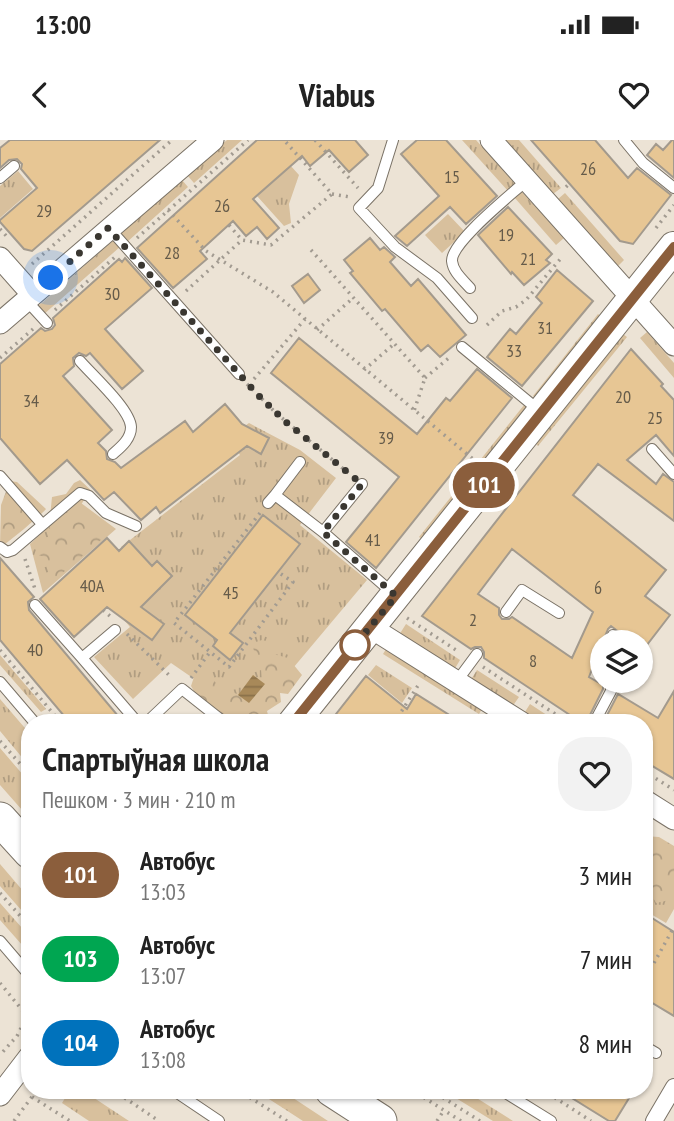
<!DOCTYPE html>
<html lang="ru">
<meta charset="utf-8">
<style>
body{margin:0;font-family:"PT Sans Narrow",sans-serif;background:#f2f2f2;color:#222;height:100vh;display:flex;flex-direction:column;font-size:26px;white-space:nowrap}
*{box-sizing:border-box;margin:0}
p{font-size:23px;color:#767676}
.icon{flex:none;width:38px;height:38px;fill:none;stroke:currentColor;stroke-width:2;stroke-linecap:round;stroke-linejoin:round}
.map{position:relative;flex:1;overflow:hidden}
.side{position:absolute;left:21px;top:574px;width:632px;height:385px;display:flex;flex-direction:column;background:#fff;border-radius:28px;box-shadow:0 2px 5px #0004}
.side>*{flex:none}
.badge{padding:0 14px;border-radius:23px;font-size:24px;line-height:46px}
.buttons{position:absolute;left:590px;top:490px;display:grid;gap:14px}
.buttons a{display:grid;place-items:center;width:63px;height:63px;border-radius:50%;background:#fff;box-shadow:0 2px 5px #0004;font-size:35px}
.you{position:absolute;width:35px;height:35px;margin:-18px;border:5px solid #fff;border-radius:50%;background:#1a73e8;box-shadow:0 0 0 10px #1a73e833}
.map>.badge{position:absolute;translate:-50% -50%;box-shadow:0 0 0 4px #fff}
.round{display:grid;place-items:center;flex:none;width:74px;height:74px;border-radius:28px;background:#f2f2f2}
.headline{display:flex;align-items:center;justify-content:space-between;height:119px;padding:0 21px}
h1{font-size:33px;font-weight:700;line-height:52px}
ul{padding:0;list-style:none}
li{display:flex;align-items:center;gap:21px;height:84px;padding:0 21px}
li div{flex:1}
li b{display:block;font-size:26px}
li em{font-style:normal}
li .badge{min-width:77px;font-weight:700;text-align:center}
.status{display:flex;justify-content:space-between;align-items:center;height:49px;padding:0 35px;background:#fff;direction:ltr}
.status svg{height:19px;fill:currentColor}
header{display:flex;justify-content:space-between;align-items:center;height:91px;padding:0 21px;background:#fff;font-size:32px;font-weight:700}
.map>svg:first-child{display:block}
.grass{fill:url(#grass-tufts)}
.forest{fill:url(#forest-crowns)}
.water{fill:url(#water-rules)}
.building{fill:#e7c694;stroke:#a39a8d;stroke-width:2;fill-rule:evenodd}
.lines{fill:none;stroke-linecap:round;stroke-linejoin:round}
.service-casing{stroke:#7a7266;stroke-width:12}
.pedestrian-casing{stroke:#7a7266;stroke-width:18}
.minor-casing{stroke:#7a7266;stroke-width:23}
.secondary-casing{stroke:#7a7266;stroke-width:32}
.primary-casing{stroke:#7a7266;stroke-width:35}
.path{stroke:#a29b91;stroke-width:3.5;stroke-dasharray:2 5;stroke-linecap:butt}
.service{stroke:#fff;stroke-width:10}
.pedestrian{stroke:#fff;stroke-width:16}
.minor{stroke:#fff;stroke-width:21}
.secondary{stroke:#fff;stroke-width:30}
.primary{stroke:#fff;stroke-width:33}
.line-casing{stroke:#fff;stroke-width:16}
.line{stroke:#8b5e3c;stroke-width:10}
.walk{stroke:#3a3731;stroke-width:7;stroke-dasharray:0 12.6}
.stop-dot{fill:#fff;stroke:#8b5e3c;stroke-width:3.5}
.labels{text-anchor:middle;stroke-width:7;stroke-linejoin:round;paint-order:stroke}
.number-label{font-size:18px;fill:#655b4a}
</style>
<div class="status"><b>13:00</b><svg viewBox="0 0 49 12"><path d="M0 12V9h3v3zM5 12V6h3v6zM10 12V3h3v9zM15 12V0h3v12zM26 1h20v11H26zM47 4h2v5h-2z"/></svg></div>
<header><svg class="icon" aria-label="back" viewBox="0 0 24 24"><path d="M15 5l-7 7 7 7"/></svg>Viabus<svg class="icon" aria-label="heart" viewBox="0 0 24 24"><path d="M12 20l-8-8c-3-5 5-10 8-4 3-6 11-1 8 4z"/></svg></header>
<div class="map">
<svg width="674" height="981" viewBox="0 0 674 981">
<defs>
<pattern id="grass-tufts" width="24" height="20" patternUnits="userSpaceOnUse" patternTransform="scale(1.75)"><rect width="24" height="20" fill="#d8c09d"/><path d="M3 7l-1-3M5 7V3M7 7l1-3M15 17l-1-3M17 17v-4M19 17l1-3" fill="none" stroke="#b09d81"/></pattern>
<pattern id="forest-crowns" width="20" height="18" patternUnits="userSpaceOnUse" patternTransform="scale(1.75)"><rect width="20" height="18" fill="#d8c09d"/><path d="M2 6a3 3 0 1 1 6 0M12 15a3 3 0 1 1 6 0" fill="none" stroke="#b09d81"/></pattern>
<pattern id="water-rules" width="6" height="5" patternUnits="userSpaceOnUse" patternTransform="scale(1.75)"><rect width="6" height="5" fill="#a88959"/><path d="M0 2.5h6" fill="none" stroke="#8a714a"/></pattern>
</defs>
<rect width="100%" height="100%" fill="#ece3d5"/>
<!-- grass -->
<path class="grass" d="M227,0H242L194,43L187,35Z
M462,0H476L515,44L508,51Z
M506,0H519L561,48L553,54Z
M290,25L299,35L289,64L291,83L284,86L257,56Z
M18,31L33,49L0,78V46Z
M182,40L188,47L126,103L119,95Z
M521,51L564,98L556,105L514,57Z
M565,53L624,120L617,127L558,59Z
M448,74L465,92L442,113L425,95Z
M115,99L121,106L43,175L36,168Z
M598,174L604,179L539,261L533,256Z
M647,192L674,223V238L640,198Z
M623,194L627,197L538,306L534,302Z
M524,265L530,270L425,401L419,397Z
M249,283L300,310L336,338L300,385L367,440L251,578L171,523L133,559L94,517L130,487L114,468L145,437L121,407L240,315L228,298Z
M77,360L116,389L43,453L30,404Z
M406,484L460,520L454,530L399,495Z
M388,506L483,567L479,574L383,514Z
M0,515L46,569L41,572L0,525Z
M376,525L412,548L402,563L368,535Z
M477,530L519,557L512,567L470,541Z
M0,559L30,594V627L0,591Z
M530,564L559,583H536L523,575Z
M0,608L30,643V679L0,645Z
M644,695L674,713V769L666,783L644,770Z
M0,724L30,759V780L0,746Z
M0,763L30,797V814L0,780Z
M70,950H82L129,981H89L62,963Z
M255,950H281L328,981H303Z
M443,950H464L513,981H493Z"/>
<!-- forest -->
<path class="forest" d="M80,340L94,353L92,359L84,360L76,373L87,379L95,375L110,392L51,443L47,417L37,415L38,399L48,397L52,357L66,354L74,343Z
M10,341L17,342L46,369C41,375 7,404 0,407L1,365Z
M262,500L271,502L270,513L288,518L302,535L288,554L280,553L281,562L267,571L269,579L265,583H233L206,572L191,546L195,534L209,531L218,547L240,555L262,539L260,519L254,511L252,503Z
M644,696L659,697L674,706V759L656,763L644,741Z"/>
<!-- water -->
<path class="water" d="M253,535L265,544L249,563L238,555Z"/>
<!-- building -->
<path class="building" d="M10,0H160L32,111L24,109L0,82V80L37,48L21,29L22,24L17,19L9,20L0,28V8Z
M257,0H355L368,15L349,32L329,10L310,26L302,16L253,59L279,88L267,99L257,87L246,96L233,81L200,111L207,119L173,148L137,108Z
M417,0H446L497,56L466,84L450,67L407,106L395,96L439,56L401,14Z
M531,0H595L628,38L637,28L671,55L633,104L620,101Z
M672,0H674V38L647,15L656,4L663,10Z
M508,67L552,114L546,120L550,123L524,145L512,132L511,134L478,95Z
M370,98L380,110L384,107L395,117L390,122L411,146L418,139L466,195L440,217L428,205L421,211L385,169L382,171L350,133L353,131L344,120Z
M125,118L152,148L105,189L143,231L122,249L90,213L86,216L79,213L73,218L74,226L63,236L112,290L98,303L106,311L107,319L115,322L121,328L185,281L193,292L225,264L242,284L269,298L261,314L247,306L160,373L156,367L141,380L114,352L104,360L67,320L40,344L0,298V224L41,188L45,191L52,189L55,185L53,178L119,119L122,122Z
M557,130L593,161L522,246L487,217L510,189L516,194L542,163L536,157Z
M308,134L320,150L304,163L292,146Z
M299,198L417,294L446,258L450,261L477,229L512,258L376,428L346,402L399,337L271,233Z
M631,209L663,244L661,246L674,260V316L656,295L627,320L656,344L663,334L674,342V381L598,324L573,355L666,430L645,456L670,475L643,510L640,509V502H632L611,486L608,489L589,537L603,545V549L586,583H582L484,518V512L481,507H475L471,509L422,476ZM512,409L593,472L572,518L512,477L509,479H502L499,475V468L478,454Z
M263,375L300,404L230,493L243,503L230,520L213,506L217,500L185,475Z
M107,398L119,411L129,401L152,426L157,421L172,436L141,467L164,484L152,500L107,467L74,497L40,459Z
M0,418L34,457L28,462L29,470L124,583H70L0,500Z
M366,536L407,569L416,554L462,583H329Z
M674,551V639L644,621V583H603L618,554L658,578Z
M644,773L674,792V876L644,858Z
M559,950H634L615,981H609Z"/>
<g class="lines">
<!-- service casing -->
<g class="service-casing">
<path id="service" d="M393,0L378,48L359,68L395,107L437,138L472,178
M624,0L643,23L674,48
M0,38L14,26
M109,88L239,234
M470,148C463,140 453,132 452,121C451,102 511,55 527,40
M26,160L47,183
M462,207L541,272
M80,221C92,235 130,269 131,287C131,299 121,307 113,314
M652,309L674,334
M0,336L42,384
M362,344L323,392L395,455
M275,355L300,322
M268,363L275,355L323,392
M0,407L7,412L13,410L80,353L89,356L106,373L136,386
M35,465L82,518
M506,472L522,450L559,473
M115,490L82,518L138,583
M610,502L613,495
M457,541L477,514
M0,542L35,583
M146,583L182,549L225,583
M594,583L611,551V541
M0,801L30,836
M644,906L656,913
M173,950L219,981
M501,950L551,981"/>
</g>
<!-- pedestrian casing -->
<g class="pedestrian-casing">
<path id="pedestrian" d="M654,981L674,947"/>
</g>
<!-- minor casing -->
<g class="minor-casing">
<path id="minor" d="M491,0L674,205
M0,118L32,154
M0,183L213,0
M370,487L522,583
M644,660L674,679
M0,955L30,916"/>
</g>
<!-- secondary casing -->
<g class="secondary-casing">
<path id="secondary" d="M293,583L674,107"/>
</g>
<!-- primary casing -->
<g class="primary-casing">
<path id="primary" d="M0,679L30,712
M332,950L380,981"/>
</g>
<!-- path -->
<path class="path" d="M315,0L358,48
M566,47L569,44
M332,54L350,57
M168,70L206,111L273,152L473,319
M229,85L242,100L271,105L332,54L284,0
M656,88L674,65
M0,89L9,99
M137,98L248,0
M311,110L425,238L414,271
M32,124L172,0
M186,151L242,100
M55,170L115,117
M487,185L502,171L516,167L526,160L562,117
M317,190L353,158
M0,218L33,189
M364,230L394,204
M425,238L450,217
M254,239L305,179
M247,244L277,274L352,336
M260,373L174,483L229,527L293,442L278,432
M25,419L36,452
M103,470L110,476
M407,478L459,512
M127,494L172,538
M0,510L61,583
M483,527L569,583
M191,538L210,512
M394,583L419,544
M0,601L30,635
M644,631L674,650
M0,753L30,787
M654,823L674,787
M0,843L27,876L17,896L0,915
M113,950L159,981
M238,950L287,981
M412,950L461,981
M431,950L480,981
M543,950L591,981
M32,957L70,981
M14,981L37,950
M437,981L444,970"/>
<!-- service -->
<use href="#service" class="service"/>
<!-- pedestrian -->
<use href="#pedestrian" class="pedestrian"/>
<!-- minor -->
<use href="#minor" class="minor"/>
<!-- secondary -->
<use href="#secondary" class="secondary"/>
<!-- primary -->
<use href="#primary" class="primary"/>
</g>
<g class="lines">
<!-- line casing -->
<g class="line-casing">
<path id="line" d="M293,583L674,107"/>
</g>
<!-- line -->
<use href="#line" class="line"/>
<!-- walk -->
<path class="walk" d="M51,138L108,88L257,254L286,282L362,344L323,392L396,456L355,505"/>
</g>
<!-- markers -->
<circle class="stop-dot" cx="355" cy="505" r="14"/>
<g class="labels">
<!-- number labels -->
<g class="number-label">
<text x="588" y="35">26</text>
<text x="452" y="43">15</text>
<text x="222" y="72">26</text>
<text x="44" y="77">29</text>
<text x="506" y="101">19</text>
<text x="172" y="119">28</text>
<text x="528" y="125">21</text>
<text x="112" y="160">30</text>
<text x="545" y="194">31</text>
<text x="514" y="217">33</text>
<text x="623" y="263">20</text>
<text x="31" y="267">34</text>
<text x="655" y="284">25</text>
<text x="386" y="304">39</text>
<text x="373" y="406">41</text>
<text x="92" y="452">40А</text>
<text x="598" y="454">6</text>
<text x="231" y="459">45</text>
<text x="473" y="486">2</text>
<text x="35" y="516">40</text>
<text x="533" y="527">8</text>
</g>
</g>
</svg>
<div class="buttons">
<a><svg class="icon" aria-label="layers" viewBox="0 0 24 24"><path d="M12 4l9 5-9 5-9-5zM3 14l9 5 9-5"/></svg></a>
</div>
<div class="you" style="left:51px;top:138px"></div>
<b class="badge" style="left:484px;top:345px;background:#8b5e3c;color:#fff">101</b>
<section class="side">
<div class="headline"><div><h1>Спартыўная школа</h1><p>Пешком · 3 мин · 210 m</p></div><a class="round"><svg class="icon" aria-label="heart" viewBox="0 0 24 24"><path d="M12 20l-8-8c-3-5 5-10 8-4 3-6 11-1 8 4z"/></svg></a></div>
<ul>
<li><span class="badge" style="background:#8b5e3c;color:#fff">101</span><div><b>Автобус</b><p>13:03</p></div><em>3 мин</em></li>
<li><span class="badge" style="background:#00a651;color:#fff">103</span><div><b>Автобус</b><p>13:07</p></div><em>7 мин</em></li>
<li><span class="badge" style="background:#0072bc;color:#fff">104</span><div><b>Автобус</b><p>13:08</p></div><em>8 мин</em></li>
</ul>
</section>
</div>
